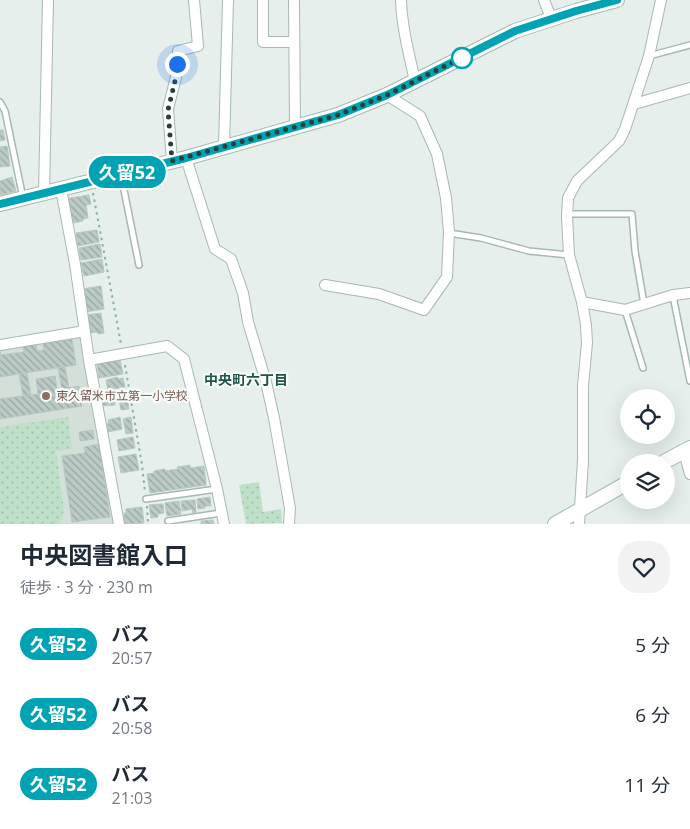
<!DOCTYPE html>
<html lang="ja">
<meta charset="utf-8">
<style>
body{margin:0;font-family:"Open Sans","Noto Sans JP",sans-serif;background:#f2f2f3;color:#1f2937;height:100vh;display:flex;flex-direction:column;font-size:19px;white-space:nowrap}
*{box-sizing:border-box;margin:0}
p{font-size:16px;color:#747a83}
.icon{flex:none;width:28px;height:28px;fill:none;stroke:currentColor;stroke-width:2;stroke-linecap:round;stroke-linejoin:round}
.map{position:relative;height:524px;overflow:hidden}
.side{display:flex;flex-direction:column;background:#fff;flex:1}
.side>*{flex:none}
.badge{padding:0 10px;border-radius:16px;font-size:18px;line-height:32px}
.controls{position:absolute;left:620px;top:389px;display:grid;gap:10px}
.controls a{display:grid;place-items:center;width:55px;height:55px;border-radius:50%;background:#fff;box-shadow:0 5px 20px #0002;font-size:25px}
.you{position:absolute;width:25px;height:25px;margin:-12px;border:4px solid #fff;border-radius:50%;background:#1a73e8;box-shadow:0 0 0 8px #1a73e833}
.map>.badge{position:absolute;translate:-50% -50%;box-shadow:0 0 0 2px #fff}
.round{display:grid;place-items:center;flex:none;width:52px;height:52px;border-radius:20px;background:#f2f2f3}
.overview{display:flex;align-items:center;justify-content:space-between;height:85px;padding:0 20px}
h1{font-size:24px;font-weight:700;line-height:38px}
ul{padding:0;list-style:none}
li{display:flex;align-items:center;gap:15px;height:70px;padding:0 20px}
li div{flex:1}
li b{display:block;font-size:19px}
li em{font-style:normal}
li .badge{min-width:55px;font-weight:700;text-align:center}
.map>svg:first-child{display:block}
.built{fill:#d4dfda}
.grass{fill:url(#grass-dots)}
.building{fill:url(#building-back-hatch);stroke:#b8c9c2}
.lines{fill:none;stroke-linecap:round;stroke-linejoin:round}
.lane-casing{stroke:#a8b8b2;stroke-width:8}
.street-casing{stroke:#a8b8b2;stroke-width:12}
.secondary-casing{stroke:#a4bbb3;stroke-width:16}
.path{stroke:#86b3a5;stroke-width:2;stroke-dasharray:2.5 4;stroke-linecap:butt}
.lane{stroke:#fff;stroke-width:5}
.street{stroke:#fff;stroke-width:10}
.secondary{stroke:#fff;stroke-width:14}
.line-casing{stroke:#fff;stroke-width:11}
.line{stroke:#00a3b4;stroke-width:8}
.walk{stroke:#24423a;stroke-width:5;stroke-dasharray:0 9}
.stop-dot{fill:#fff;stroke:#00a3b4;stroke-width:2.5}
.education-dot{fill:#8d6e63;stroke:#f7fbf9;stroke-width:2}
.labels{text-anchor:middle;stroke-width:4.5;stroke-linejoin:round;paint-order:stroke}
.education-label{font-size:12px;fill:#785e54;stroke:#f7fbf9;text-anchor:start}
.neighbourhood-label{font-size:14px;font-weight:bold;fill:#1f5548;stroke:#f7fbf9}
</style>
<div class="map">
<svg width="690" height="524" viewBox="0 0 690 524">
<defs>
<pattern id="grass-dots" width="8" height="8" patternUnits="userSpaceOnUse" patternTransform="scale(1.25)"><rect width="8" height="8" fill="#bfe0c8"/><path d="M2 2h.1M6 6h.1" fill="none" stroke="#a4c1ad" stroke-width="1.8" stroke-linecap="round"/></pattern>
<pattern id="building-back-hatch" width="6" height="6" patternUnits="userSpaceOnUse" patternTransform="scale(1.25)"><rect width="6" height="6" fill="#bbcac4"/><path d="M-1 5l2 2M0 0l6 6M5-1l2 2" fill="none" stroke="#98a6a0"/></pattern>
</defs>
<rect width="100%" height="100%" fill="#e6efeb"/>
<!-- built -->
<path class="built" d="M80,336L115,524H0V349Z"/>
<!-- grass -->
<path class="grass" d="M68,417L72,449L56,451L64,510L60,524H0V427Z
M259,482L263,512L281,509L282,523L246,524L239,485Z"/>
<!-- building -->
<path class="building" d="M0,130H3L5,140L0,141Z
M7,146L10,166L0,167V147Z
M12,177L16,191L0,195V181Z
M89,195L91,204L86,205L88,218L83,219V221L73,223L72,216L68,217L65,199Z
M97,230L99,242L78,246L76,233Z
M100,244L102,257L81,260L79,248Z
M102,259L104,272L84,276L81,263Z
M101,286L104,309L86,312L82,289Z
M101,313L104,333L98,334L97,332L89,333L86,315Z
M72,339L76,365L0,377V351L1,355L24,352L23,347L36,345L37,351L44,350L43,344Z
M120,360L123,374L99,378L97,364Z
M65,367L69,388L62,389L58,368Z
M27,373L31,395L23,396L19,374Z
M55,376L57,390L79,386L82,406L0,419V399L38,394L36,379Z
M117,377L118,379L123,378L125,387L108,390L106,380Z
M126,392L129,409L121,410L118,394Z
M100,393H114L115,405L101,406Z
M120,417L122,429L108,432L107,424L109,423L108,420Z
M131,417L133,433L126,434L123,419Z
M93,430L94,439L80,441L79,432Z
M133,437L135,448L119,451L117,440Z
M99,444L110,517L72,522L62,456L85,453L84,447Z
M136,454L139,470L121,473L118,457Z
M190,465V468L204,466L206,485L150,493L147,474L154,473V471L165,469V471L178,469L177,467Z
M210,497L211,506H205V508L198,509L197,499Z
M195,500L196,512L193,513L192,509L182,511L181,501Z
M179,501L181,514L167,516L165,503Z
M163,504L164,513L158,514V517L151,518L149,505Z
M142,507L144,523L125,524L124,513H126V509Z
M213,520L214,524H201V521Z"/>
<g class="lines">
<!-- lane casing -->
<g class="lane-casing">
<path id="lane" d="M649,56L690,45
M0,102L5,111L23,198
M121,175L139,265
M568,214H632L635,251L644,304
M449,233L481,238L529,251L569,255
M673,296L690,381
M625,310L643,368
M146,499L217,489
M168,521L221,513"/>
</g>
<!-- street casing -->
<g class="street-casing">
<path id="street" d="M263,0V42H294
M294,0L295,127
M401,0C402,28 409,54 415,81
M544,0L551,18
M634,104L690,88
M224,146L228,0
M186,158L215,249L231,259L243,293L248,322L266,382L274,418L290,508L289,524
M172,161L168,109L176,77L178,51L198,46L194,0
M61,189L75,264L89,360L119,524
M44,193L48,0
M325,285L379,294L424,310L447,277L449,232L446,198L437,154L420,116L387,95
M582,302L625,310L673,295L690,293
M0,345L85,331
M89,360L167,346L184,359L217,489L224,524
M684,452L690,474
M579,524L583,460V386L587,343L586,325L582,302L569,255L567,216L568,198L577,181L619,141L625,129L649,56L661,0"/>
</g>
<!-- secondary casing -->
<g class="secondary-casing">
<path id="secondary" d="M0,204L186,158L338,115L387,95L515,31L576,11L617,0
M664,462L690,448
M555,524L629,482"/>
</g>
<!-- path -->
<path class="path" d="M93,193L121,344
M125,365L142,465L145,492
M147,506L148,524"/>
<!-- lane -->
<use href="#lane" class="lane"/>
<!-- street -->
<use href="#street" class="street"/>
<!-- secondary -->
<use href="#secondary" class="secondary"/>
</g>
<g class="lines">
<!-- line casing -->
<g class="line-casing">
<path id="line" d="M0,204L186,158L338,115L387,95L515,31L576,11L617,0"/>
</g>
<!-- line -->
<use href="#line" class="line"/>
<!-- walk -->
<path class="walk" d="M177,64L176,77L168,110L172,161L338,115L387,95L465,56L462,58"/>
</g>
<!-- markers -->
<circle class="stop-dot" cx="462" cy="58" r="10"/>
<circle class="education-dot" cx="46" cy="396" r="5"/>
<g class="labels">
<!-- education labels -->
<g class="education-label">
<text x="56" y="400">東久留米市立第一小学校</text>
</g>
<!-- neighbourhood labels -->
<g class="neighbourhood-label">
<text x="246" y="385">中央町六丁目</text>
</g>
</g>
</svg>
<div class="controls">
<a><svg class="icon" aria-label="locate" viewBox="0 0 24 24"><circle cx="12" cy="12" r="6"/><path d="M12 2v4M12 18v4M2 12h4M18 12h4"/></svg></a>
<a><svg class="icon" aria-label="layers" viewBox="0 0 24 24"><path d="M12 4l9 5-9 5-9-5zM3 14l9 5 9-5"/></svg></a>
</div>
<div class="you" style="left:177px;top:64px"></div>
<b class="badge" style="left:127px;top:172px;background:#00a3b4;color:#fff">久留52</b>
</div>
<section class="side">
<div class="overview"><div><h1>中央図書館入口</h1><p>徒歩 · 3 分 · 230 m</p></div><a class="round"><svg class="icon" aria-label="heart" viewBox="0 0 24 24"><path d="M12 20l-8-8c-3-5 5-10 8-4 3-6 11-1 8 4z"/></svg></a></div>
<ul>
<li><span class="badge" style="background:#00a3b4;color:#fff">久留52</span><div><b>バス</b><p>20:57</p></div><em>5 分</em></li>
<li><span class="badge" style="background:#00a3b4;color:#fff">久留52</span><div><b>バス</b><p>20:58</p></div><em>6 分</em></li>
<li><span class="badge" style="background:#00a3b4;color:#fff">久留52</span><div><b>バス</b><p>21:03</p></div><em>11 分</em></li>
</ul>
</section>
